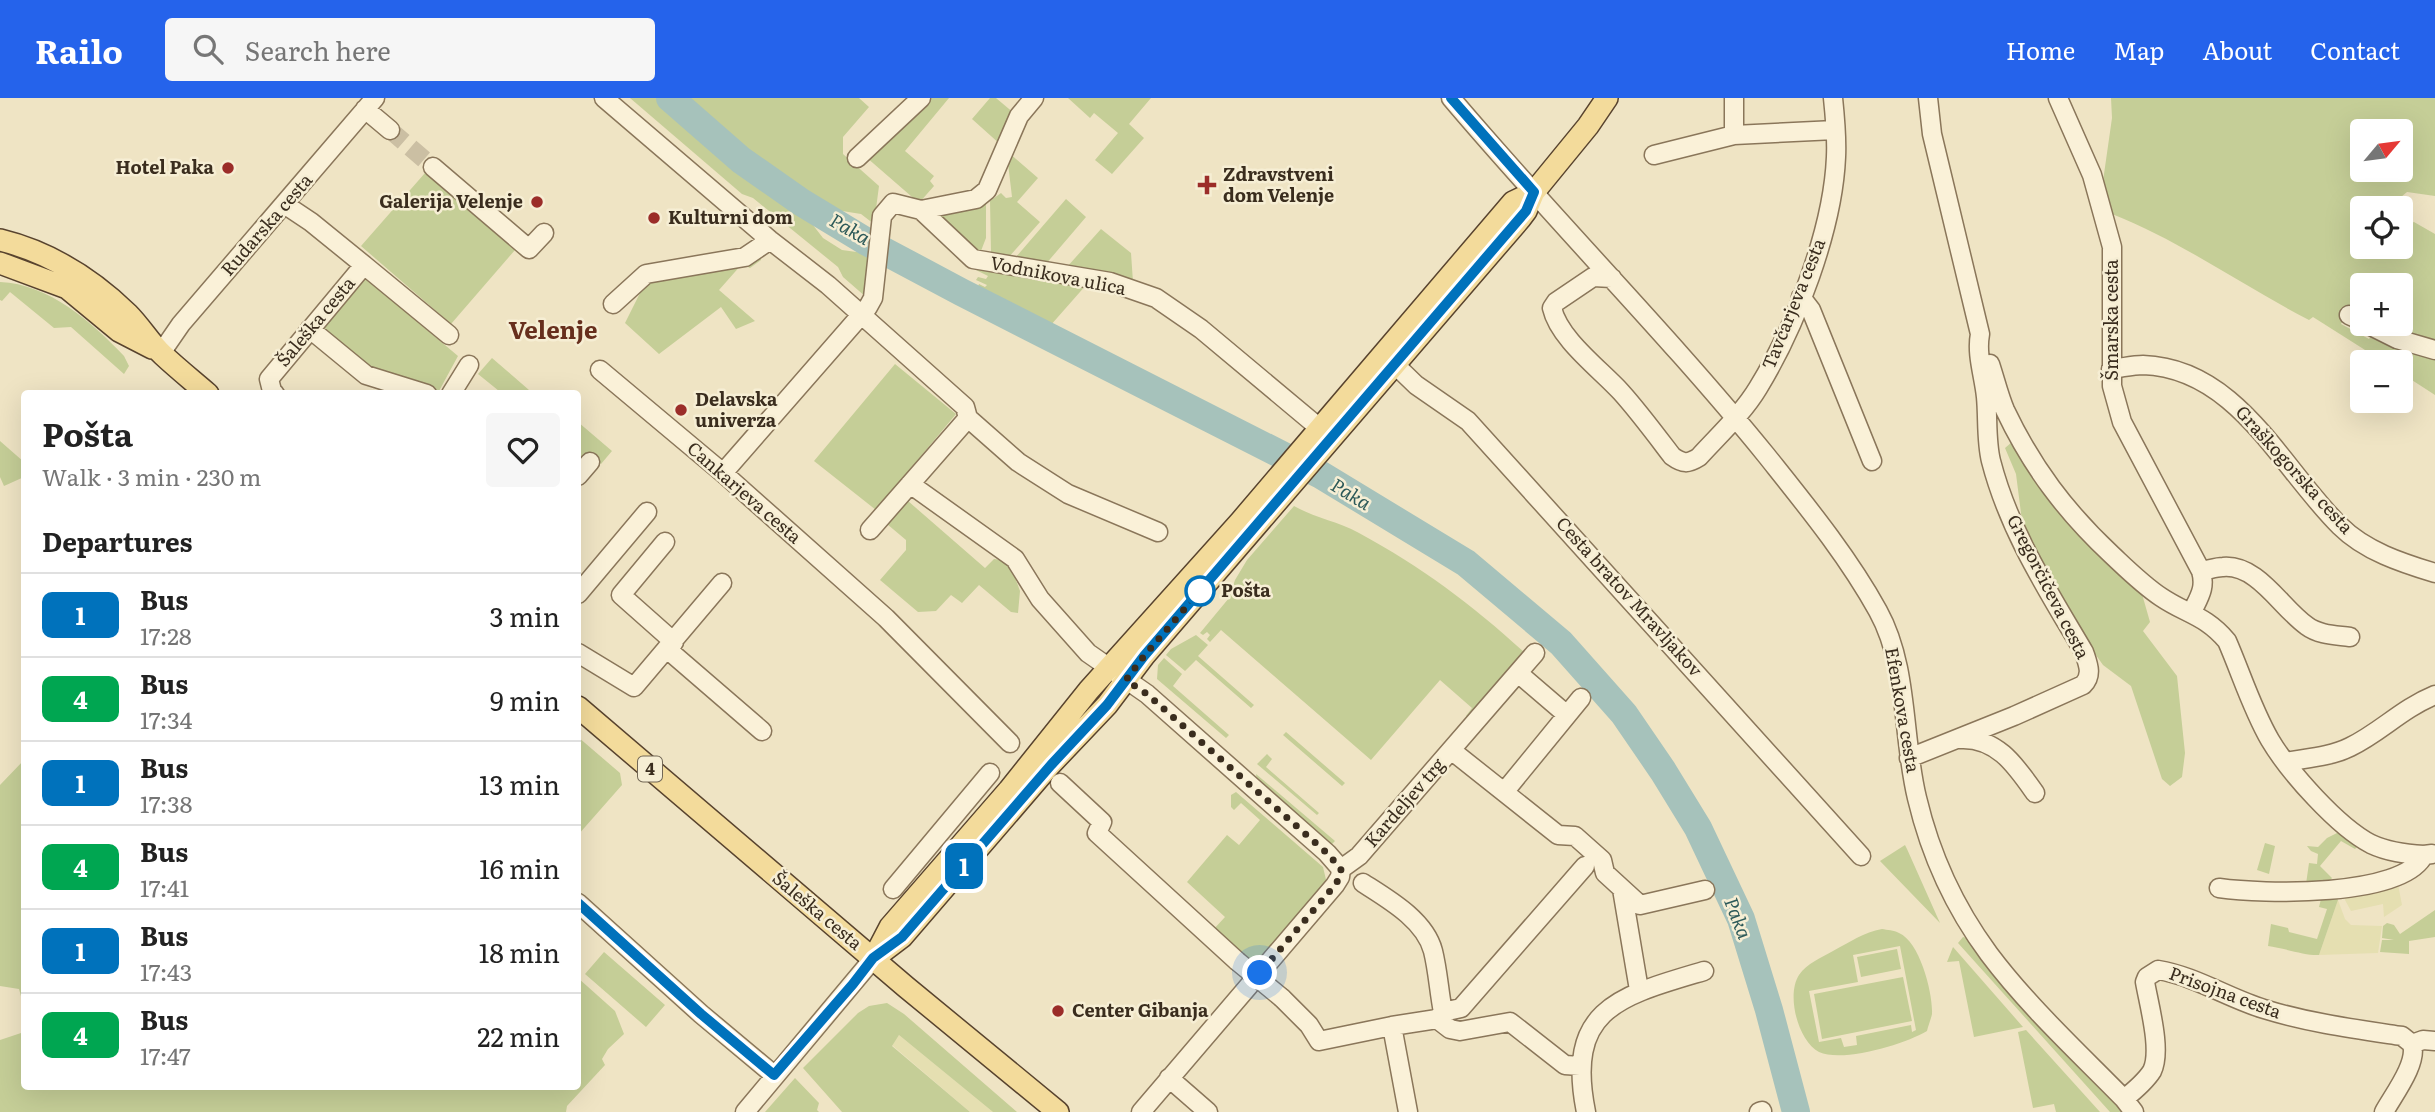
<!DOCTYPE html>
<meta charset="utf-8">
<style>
body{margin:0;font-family:Literata,serif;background:#f6f6f6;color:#222;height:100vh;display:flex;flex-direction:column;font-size:26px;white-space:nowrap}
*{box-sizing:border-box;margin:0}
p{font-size:23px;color:#767676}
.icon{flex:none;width:38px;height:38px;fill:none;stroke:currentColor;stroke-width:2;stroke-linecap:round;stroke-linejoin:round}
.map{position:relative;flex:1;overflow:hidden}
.drawer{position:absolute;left:21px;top:292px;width:560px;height:700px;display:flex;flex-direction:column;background:#fff;border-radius:7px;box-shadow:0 7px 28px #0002}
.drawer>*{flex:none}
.badge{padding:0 14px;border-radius:10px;font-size:24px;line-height:46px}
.needle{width:46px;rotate:61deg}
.fabs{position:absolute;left:2350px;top:21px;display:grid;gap:14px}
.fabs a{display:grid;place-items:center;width:63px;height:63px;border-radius:7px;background:#fff;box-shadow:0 7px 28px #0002;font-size:35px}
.you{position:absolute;width:35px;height:35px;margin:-18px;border:5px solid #fff;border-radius:50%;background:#1a73e8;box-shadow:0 0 0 10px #1a73e833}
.map>.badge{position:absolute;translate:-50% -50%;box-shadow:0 0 0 4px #fff}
h2{padding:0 21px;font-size:26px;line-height:63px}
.round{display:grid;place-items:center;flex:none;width:74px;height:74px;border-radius:7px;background:#f6f6f6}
.overview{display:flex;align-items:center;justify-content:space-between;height:119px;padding:0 21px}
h1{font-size:33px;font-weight:700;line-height:52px}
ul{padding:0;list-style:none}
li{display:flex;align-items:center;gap:21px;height:84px;padding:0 21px;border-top:2px solid #e0e0e0}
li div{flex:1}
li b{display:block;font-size:26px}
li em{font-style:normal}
li .badge{min-width:77px;font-weight:700;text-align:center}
header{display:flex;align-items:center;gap:42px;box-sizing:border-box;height:98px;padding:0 35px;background:#2563eb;color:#fff}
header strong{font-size:33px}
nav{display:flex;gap:38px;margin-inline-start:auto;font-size:24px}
.search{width:490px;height:63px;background:#f6f6f6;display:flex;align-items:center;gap:18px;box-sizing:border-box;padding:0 24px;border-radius:7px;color:#767676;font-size:26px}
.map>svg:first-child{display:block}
.farmland{fill:#e5dfb1}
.green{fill:#c5ce97;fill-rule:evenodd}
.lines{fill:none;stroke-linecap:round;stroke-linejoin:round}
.river{stroke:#a6c2bb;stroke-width:28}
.minor-tunnel{stroke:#cbbfa3;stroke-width:18;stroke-dasharray:18 9;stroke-linecap:butt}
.minor-casing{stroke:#8a765a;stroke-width:21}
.major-casing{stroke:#58432e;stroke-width:24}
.minor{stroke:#faf1d8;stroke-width:18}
.major{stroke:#f3db9b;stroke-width:21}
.minor-bridge-casing{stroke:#8a765a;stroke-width:21;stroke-linecap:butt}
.minor-bridge{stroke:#faf1d8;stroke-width:18}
.line-casing{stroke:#fff;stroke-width:16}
.line{stroke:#0072bc;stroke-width:10}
.walk{stroke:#3a2d1e;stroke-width:7;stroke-dasharray:0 12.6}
.poi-dot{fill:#9b2d29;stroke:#f6eed4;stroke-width:2.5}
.stop-dot{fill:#fff;stroke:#0072bc;stroke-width:3.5}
.labels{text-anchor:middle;stroke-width:5;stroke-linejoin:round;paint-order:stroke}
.shield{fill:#f6eed4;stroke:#726755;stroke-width:2}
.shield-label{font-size:16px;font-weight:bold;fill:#3a2d1e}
.poi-label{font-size:18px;font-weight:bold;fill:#3a2d1e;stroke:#f6eed4;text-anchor:start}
.street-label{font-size:18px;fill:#3a2d1e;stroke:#f6eed4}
.stop-label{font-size:18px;font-weight:bold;fill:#3a2d1e;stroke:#f6eed4;text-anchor:start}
.water-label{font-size:19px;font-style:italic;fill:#2d5a59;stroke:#f6eed4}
.district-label{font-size:24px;font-weight:bold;fill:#672f1d;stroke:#f6eed4}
</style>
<header>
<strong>Railo</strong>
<div class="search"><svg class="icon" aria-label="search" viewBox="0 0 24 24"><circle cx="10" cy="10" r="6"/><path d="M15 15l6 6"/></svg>Search here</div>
<nav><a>Home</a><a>Map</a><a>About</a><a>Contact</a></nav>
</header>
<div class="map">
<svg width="2435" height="1014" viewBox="0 0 2435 1014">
<rect width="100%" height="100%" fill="#efe4c4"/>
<!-- farmland -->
<path class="farmland" d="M2397,781L2402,807L2384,819L2383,806L2351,813L2345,802L2346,796Z
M2338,802L2345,821L2351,827L2382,828L2378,855L2319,857Z
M899,937L993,1014H970L892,947Z"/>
<!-- green -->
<path class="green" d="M630,0H663L735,64L799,109L823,140L842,152L871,156L866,199L843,179L838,169L753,100L742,96Z
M676,0H859L869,9L843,39V56L879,88L874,126L861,116L836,112L784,85L702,25Z
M932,0H949L905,53L934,78L930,83L934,88L919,105L866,59Z
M990,0H996L1015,16L1001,47L972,21Z
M1068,0H1151L1129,26L1144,40L1112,76L1095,62L1118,35L1094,15L1090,20Z
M2111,0H2435V98L2407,94L2401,99L2397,110H2362V149H2401V129L2414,124L2435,136V246L2377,226H2401V187H2362V219L2348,212L2341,226L2369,241L2374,232L2435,257V297L2401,275V264H2384L2313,219L2309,222C2243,188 2181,143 2112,116L2102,90L2112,20ZM2362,33H2401V72H2362Z
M1008,54L1038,80L1017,104L1040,124L1008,160L992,158L991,155L990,103L1001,95L1006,100L1012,99L1007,57Z
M425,75L515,152L451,226L361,148Z
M1066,101L1086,119L1045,167L1016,159Z
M986,104V140L979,158H973L936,113Z
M1101,131L1131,155L1133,184L1067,169Z
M761,160V162L750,170L742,166L719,192L755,223L736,231L721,209L659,256L625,225L646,183Z
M973,166L1087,186L1050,228L977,191L979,186L985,189L987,187L976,182L978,179L986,181L988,178L974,171Z
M364,179L458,258L439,293L370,271L321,231Z
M0,184C49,186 92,224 124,258L129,268L124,276L71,229L54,230L10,194L2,203L0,202Z
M492,260L529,292L526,296H497L499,293L478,276Z
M895,266L956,316L876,412L814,363Z
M578,324L612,353L601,366L590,356L578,368Z
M0,343L24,364V379L4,388L0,379Z
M2012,344L2140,489L2150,524L2143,533L2177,578L2185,655L2182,679L2170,688L2162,681L2131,588L2103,567L2071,522L2022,423L2016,376L2005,350Z
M908,403L985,470L994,461L1009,463L1020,493L1018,515L1011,514L979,487L962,505L951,497L936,513L918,514L880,482L906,452V442L887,426Z
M1294,408C1315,420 1337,423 1359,435C1422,469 1471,506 1524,554L1467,620L1466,618L1472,610L1440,582L1371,662L1221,532L1210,544L1207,541L1210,537L1207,534L1203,537L1200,535L1229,500L1235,482L1247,462Z
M1196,537L1208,547L1198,558L1254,607L1251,610L1196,562L1185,573L1166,557L1171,551Z
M1164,560L1182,576L1173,588L1229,637L1226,640L1157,581L1158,567Z
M1286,634L1345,685L1342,688L1283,637Z
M578,639L620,675L622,687L578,737Z
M1267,656L1272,661L1266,669L1319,715L1317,717L1257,666Z
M24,662V909L19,891L0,888V687Z
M1256,676L1335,743L1330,748L1257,684Z
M1236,694L1323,769L1327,786L1254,869L1213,832L1225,819L1187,784L1227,737L1239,747L1260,722L1241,705L1234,712L1231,709V697Z
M2343,732L2359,747L2355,751L2341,743L2320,768L2332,780L2328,785L2321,781L2327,786H2306L2309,765L2317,766L2318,756L2311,753L2307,748L2318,749L2327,740Z
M2265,745L2275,748L2269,776L2257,772Z
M1905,747L1907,751L1940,825L1880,763Z
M2334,796L2338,802L2319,857C2307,858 2283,850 2268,848L2271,826L2288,830L2289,834L2317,841L2327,811L2319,809L2322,797Z
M2435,812V839L2409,843V856L2380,854L2382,842H2394L2382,840L2383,828L2387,825L2394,827L2400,836Z
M1882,831C1887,832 1894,832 1899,835C1920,844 1933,895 1932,916C1931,921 1928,928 1927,933C1905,946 1843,965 1819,954C1798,943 1786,897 1799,877C1807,865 1821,860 1833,853C1850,844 1864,834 1882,831ZM1900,848L1916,932L1912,934L1911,927L1856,938L1857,947L1844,949L1841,940L1819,944L1809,893L1858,884L1853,857Z
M1963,839L1971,841L2126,1014H2110L1958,845Z
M1953,849L2023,929L1974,939L1959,863L1947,864Z
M1897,851L1901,871L1861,879L1857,859Z
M604,854L665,907L646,929L585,876Z
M1903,879L1912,923L1822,941L1814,896Z
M578,880L615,913L624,936L608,951L602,961L605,967L567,1008L566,1014H0V942L24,934V989H578Z
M887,905L904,916L1017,1014H993L899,937L892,948L970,1014H842L803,970L858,915L869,908Z
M2026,932L2100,1014H2056L2054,1006L2033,1010L2018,934Z
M795,980L819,1005L817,1012L819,1014H765Z"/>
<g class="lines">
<!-- river -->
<path class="river" d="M670,0L741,62L801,104L867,144L961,194L1321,377L1466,465L1561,545L1624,616L1663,673L1698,730L1741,821L1769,912L1796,1014"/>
<!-- minor-tunnel -->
<path class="minor-tunnel" d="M390,32L433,69"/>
<!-- minor casing -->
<g class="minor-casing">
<path id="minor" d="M604,0L770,142L828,187L965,309L968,320
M1451,0C1553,121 1666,234 1766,357C1805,406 1847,457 1878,513C1909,569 1902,639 1917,700C1930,755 1955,810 1989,856C2028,908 2078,954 2124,1001L2134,1014
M2058,0L2092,77L2112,149V288L2122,324L2201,473C2206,490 2199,499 2192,514
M365,11L390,32
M1734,37V0
M1654,57L1734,37L1835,32
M857,60L921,0
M433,69L529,151L544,135
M921,112L973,161L1110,184L1156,200L1201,231L1329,338
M364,167L449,237
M1612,180L1593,179L1556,204L1552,210C1559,241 1600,271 1621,294C1639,314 1656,337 1672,358C1683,366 1688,366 1699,359C1719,337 1743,315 1758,290C1796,228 1833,131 1836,59C1837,39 1835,19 1833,0
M1801,199L1811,212L1872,363
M613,206L646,176L745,159L770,142
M2349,217L2362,223
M2367,226L2397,241L2435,252
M310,231L366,277L427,296
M161,255L181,226L375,0
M1385,257L1416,287L1468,323L1861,758
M1990,266C1995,281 1999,298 2005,312C2032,369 2066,414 2112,457C2128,472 2143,487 2161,499C2186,516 2205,517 2227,543C2241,575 2252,611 2270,642C2289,674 2338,729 2371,746C2388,754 2405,756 2424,757
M2111,271C2121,270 2133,267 2143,267C2237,270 2281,370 2340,428C2365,453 2402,465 2435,475
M600,272L723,375L886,520L1010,645
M275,296L272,293L269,281L364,167L311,124L284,106
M451,296L469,267
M723,375L868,209L873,200L882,118L893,105L921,112L976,101L987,92L1019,18L1034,0
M578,378L590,364
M910,386L1015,461L1040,501L1088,555L1147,596L1327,755L1341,771
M870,432L968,320L1018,364L1068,396L1158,434
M665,444L621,497L674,544
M2201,473C2208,472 2216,469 2223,469C2258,466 2281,510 2307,528C2319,537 2336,537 2350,539
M578,496L647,414
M667,551L762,633
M578,555L634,589L722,485
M1518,575L1567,617
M1960,641C1997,639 2016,668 2035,695
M1451,652L1558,737L1575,738L1602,762L1605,775L1640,807L1705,792
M1909,660L2014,618L2083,587C2093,577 2088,566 2084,554C2048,493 2009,433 1991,363C1986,343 1988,320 1986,299C1984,278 1976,257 1980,236L1932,36L1928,0
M2285,664C2307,660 2330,659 2350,649C2381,634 2401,611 2435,597
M1060,685L1102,724L1097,735L1237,863
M1505,693L1581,600
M1363,785C1388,801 1425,822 1433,853C1438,873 1439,894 1443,914
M2219,790C2261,796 2403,800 2424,757L2432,756
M893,791L990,675
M1622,791L1639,892
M578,805L701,916L774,977
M1282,900L1309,927L1319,943L1392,928L1408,1014
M1437,921L1450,931L1460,933L1510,924L1565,967L1580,968
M1392,928L1437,921L1443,914L1461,910L1585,768
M2412,946L2423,942L2435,943
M1169,980L1208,1014
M2124,1001C2134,993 2145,984 2152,973C2162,953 2149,907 2145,884L2147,879L2158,872C2195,878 2228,900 2264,911C2309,925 2355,931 2402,938L2412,946
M745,1014L873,861
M1141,1014L1335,787L1340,779L1341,771L1359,758L1535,555
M1586,1014C1565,910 1620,898 1704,873
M1759,1014L1762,1013
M2384,1014C2394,996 2418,965 2412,946"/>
</g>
<!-- major casing -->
<g class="major-casing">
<path id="major" d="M0,142C49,154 92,181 128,216C141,229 150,245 163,257C178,271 193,283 208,296
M0,165L67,190L119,233L152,250
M578,609L906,889L1058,1014
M878,852L890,829L1009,692L1089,592L1240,424L1513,104L1534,94
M873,861L902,839L1050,667L1107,607L1144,558L1520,121L1526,113L1534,94L1588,28L1607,0"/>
</g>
<!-- minor -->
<use href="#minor" class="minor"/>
<!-- major -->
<use href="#major" class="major"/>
<!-- minor-bridge casing -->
<g class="minor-bridge-casing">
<path id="minor-bridge" d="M1237,863L1282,900"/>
</g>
<!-- minor-bridge -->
<use href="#minor-bridge" class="minor-bridge"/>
</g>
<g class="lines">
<!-- line casing -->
<g class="line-casing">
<path id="line" d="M578,805L701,916L774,977L853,886L873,860L902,839L1051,667L1107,607L1144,558L1526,113L1534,94L1451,0"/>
</g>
<!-- line -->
<use href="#line" class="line"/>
<!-- walk -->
<path class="walk" d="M1200,493L1144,558L1126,582L1147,596L1327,755L1341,771L1340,779L1335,787L1260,875"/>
</g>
<!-- markers -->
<g class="poi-dot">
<circle cx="228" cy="70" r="7"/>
<path d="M1203.5 76.5h7v7h7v7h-7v7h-7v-7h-7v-7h7z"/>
<circle cx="537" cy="104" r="7"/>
<circle cx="654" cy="120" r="7"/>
<circle cx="681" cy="312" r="7"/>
<circle cx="1058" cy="913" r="7"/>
</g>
<circle class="stop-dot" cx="1200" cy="493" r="14"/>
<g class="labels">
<!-- shield labels -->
<rect class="shield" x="638" y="658.5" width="24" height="25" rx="5"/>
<g class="shield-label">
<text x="650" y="677">4</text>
</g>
<!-- poi labels -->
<g class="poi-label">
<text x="214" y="76" text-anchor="end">Hotel Paka</text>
<text x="1223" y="83">Zdravstveni<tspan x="1223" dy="21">dom Velenje</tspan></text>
<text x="523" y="110" text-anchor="end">Galerija Velenje</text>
<text x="668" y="126">Kulturni dom</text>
<text x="695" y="308">Delavska<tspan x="695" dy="21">univerza</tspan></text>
<text x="1072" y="919">Center Gibanja</text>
</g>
<!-- street labels -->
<g class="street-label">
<text transform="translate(267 127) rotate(-49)" y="6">Rudarska cesta</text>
<text transform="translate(1058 178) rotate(11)" y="6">Vodnikova ulica</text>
<text transform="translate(1794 206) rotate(-68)" y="6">Tavčarjeva cesta</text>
<text transform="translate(2112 222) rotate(-90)" y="6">Šmarska cesta</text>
<text transform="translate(316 224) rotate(-50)" y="6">Šaleška cesta</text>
<text transform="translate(2294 372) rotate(48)" y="6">Graškogorska cesta</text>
<text transform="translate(744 395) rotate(41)" y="6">Cankarjeva cesta</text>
<text transform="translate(2048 489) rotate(63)" y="6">Gregorčičeva cesta</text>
<text transform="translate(1629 499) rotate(48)" y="6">Cesta bratov Mravljakov</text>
<text transform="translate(1902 612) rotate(80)" y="6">Efenkova cesta</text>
<text transform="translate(1405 705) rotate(-49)" y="6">Kardeljev trg</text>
<text transform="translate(817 813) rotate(40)" y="6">Šaleška cesta</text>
<text transform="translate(2225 895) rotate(20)" y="6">Prisojna cesta</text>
</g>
<!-- stop labels -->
<g class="stop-label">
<text x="1221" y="499">Pošta</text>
</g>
<!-- water labels -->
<g class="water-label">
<text transform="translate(850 131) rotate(30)" y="7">Paka</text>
<text transform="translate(1351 396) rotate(31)" y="7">Paka</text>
<text transform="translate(1738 820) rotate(69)" y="7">Paka</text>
</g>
<!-- district labels -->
<g class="district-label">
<text x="553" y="241">Velenje</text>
</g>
</g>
</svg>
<div class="fabs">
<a><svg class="needle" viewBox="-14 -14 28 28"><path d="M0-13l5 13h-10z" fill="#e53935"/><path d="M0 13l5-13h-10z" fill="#767676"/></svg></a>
<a><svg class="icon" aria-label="locate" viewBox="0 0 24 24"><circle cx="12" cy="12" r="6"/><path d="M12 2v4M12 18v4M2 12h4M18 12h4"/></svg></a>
<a>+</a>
<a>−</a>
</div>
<div class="you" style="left:1260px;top:875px"></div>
<b class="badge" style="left:964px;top:768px;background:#0072bc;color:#fff">1</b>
<section class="drawer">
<div class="overview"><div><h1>Pošta</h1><p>Walk · 3 min · 230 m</p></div><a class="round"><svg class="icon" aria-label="heart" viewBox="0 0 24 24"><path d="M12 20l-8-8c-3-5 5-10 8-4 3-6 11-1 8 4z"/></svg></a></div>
<h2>Departures</h2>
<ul>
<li><span class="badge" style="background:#0072bc;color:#fff">1</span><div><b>Bus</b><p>17:28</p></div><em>3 min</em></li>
<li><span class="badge" style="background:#00a651;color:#fff">4</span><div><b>Bus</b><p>17:34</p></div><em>9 min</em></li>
<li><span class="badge" style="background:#0072bc;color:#fff">1</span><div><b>Bus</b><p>17:38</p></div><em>13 min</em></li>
<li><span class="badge" style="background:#00a651;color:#fff">4</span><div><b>Bus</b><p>17:41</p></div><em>16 min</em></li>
<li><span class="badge" style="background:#0072bc;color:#fff">1</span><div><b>Bus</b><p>17:43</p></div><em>18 min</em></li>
<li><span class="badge" style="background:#00a651;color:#fff">4</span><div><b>Bus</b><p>17:47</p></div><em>22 min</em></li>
</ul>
</section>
</div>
